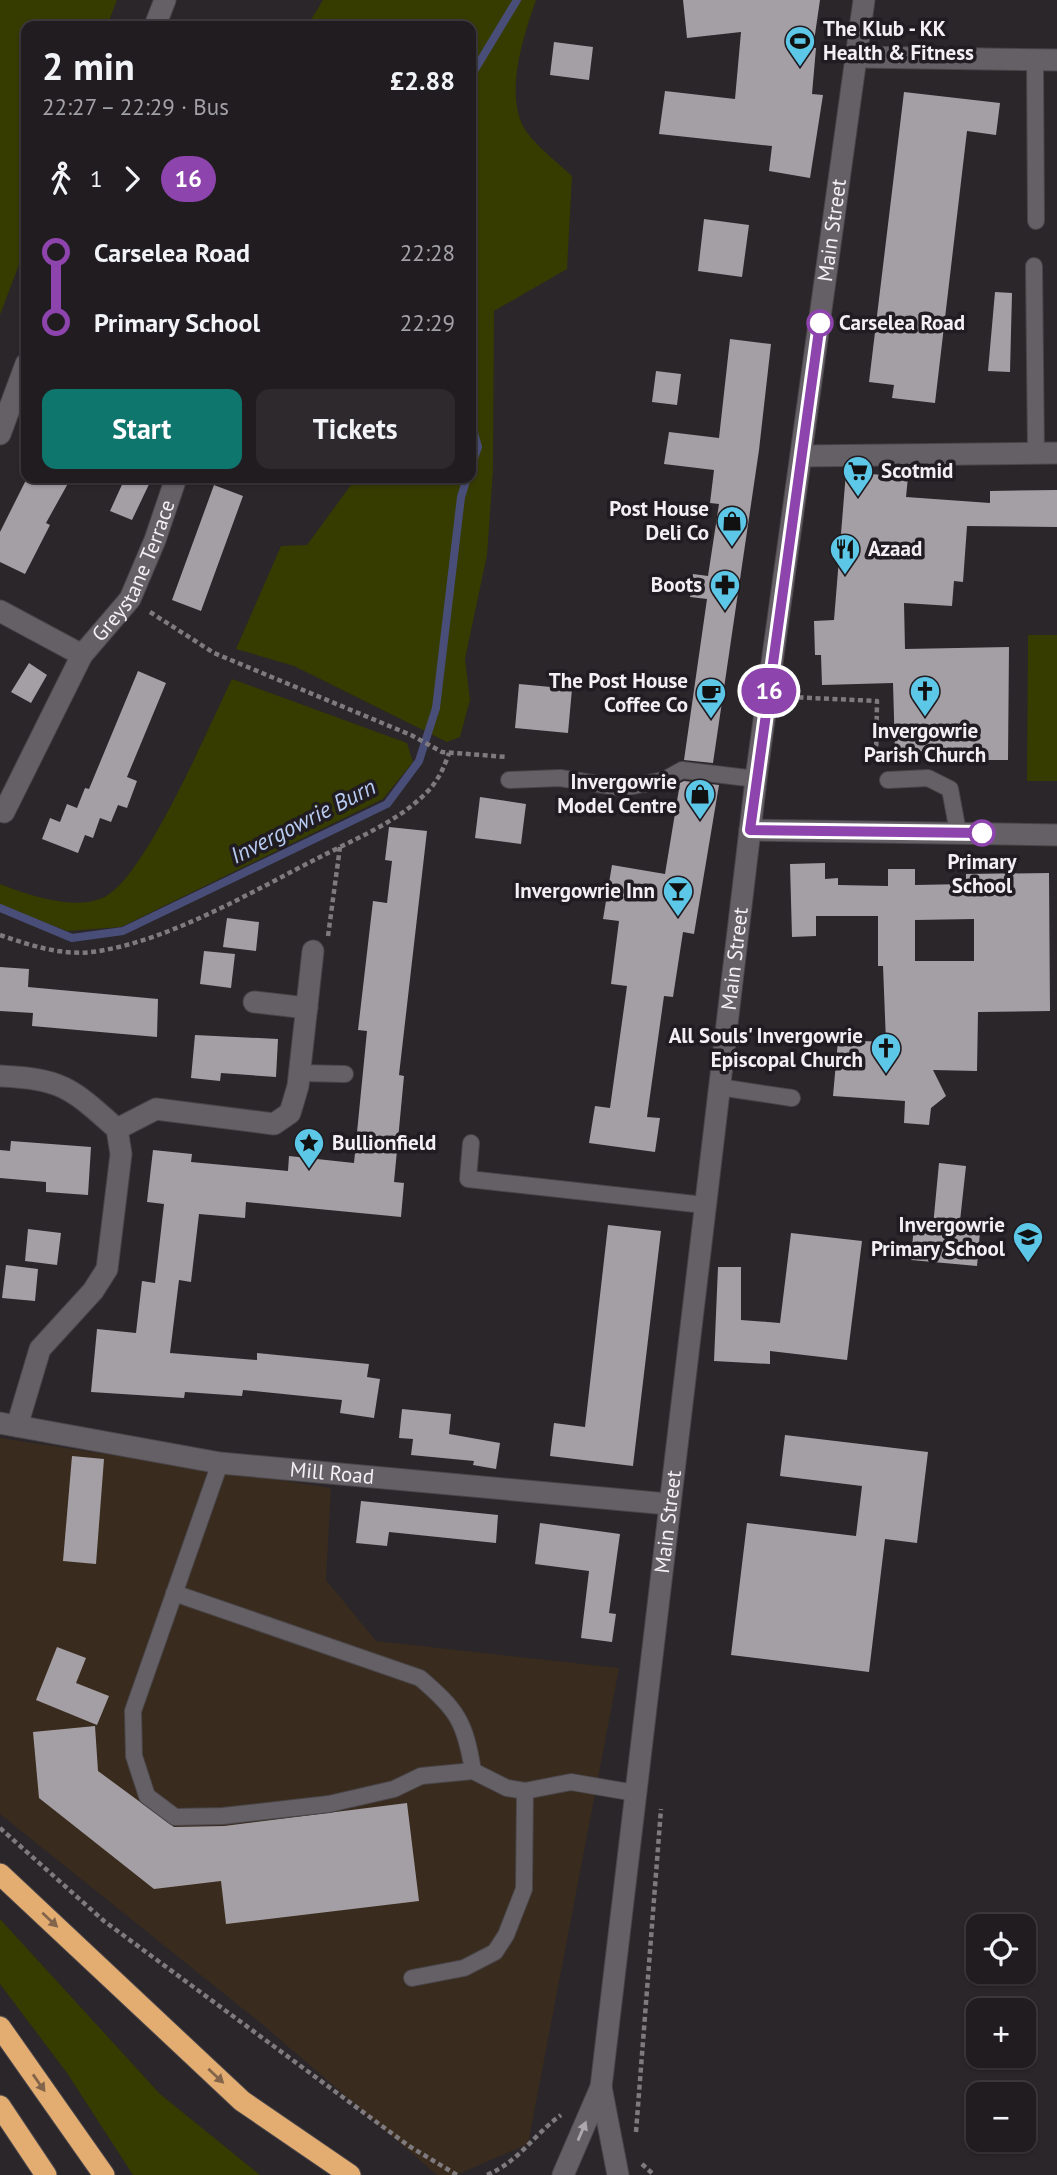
<!DOCTYPE html>
<meta charset="utf-8">
<style>
body{margin:0;font-family:"PT Sans",sans-serif;background:#2d292d;color:#f1f3f6;height:100vh;display:flex;flex-direction:column;font-size:26px;white-space:nowrap}
*{box-sizing:border-box;margin:0}
p{font-size:23px;color:#a2a1a5}
.icon{flex:none;width:38px;height:38px;fill:none;stroke:currentColor;stroke-width:2;stroke-linecap:round;stroke-linejoin:round}
.map{position:relative;flex:1;overflow:hidden}
.panel{position:absolute;left:21px;top:21px;width:455px;height:462px;display:flex;flex-direction:column;background:#201c20;border-radius:14px;box-shadow:0 2px 5px #0004,0 0 0 2px #3d3a3e}
.panel>*{flex:none}
.badge{padding:0 14px;border-radius:23px;font-size:24px;line-height:46px}
.fabs{position:absolute;left:966px;top:1914px;display:grid;gap:14px}
.fabs a{display:grid;place-items:center;width:70px;height:70px;border-radius:14px;background:#201c20;box-shadow:0 2px 5px #0004,0 0 0 2px #3d3a3e;font-size:35px}
.map>.badge{position:absolute;translate:-50% -50%;box-shadow:0 0 0 4px #fff}
.legs{display:flex;align-items:center;gap:10px;height:77px;padding:0 21px;font-size:23px}
.legs p{margin-inline-start:auto}
.headline{display:flex;align-items:center;justify-content:space-between;height:119px;padding:0 21px}
h1{font-size:38px;font-weight:600;line-height:52px}
.primary-button{display:flex;gap:14px;margin-top:auto;padding:14px 21px}
.primary-button a{flex:1;height:80px;border-radius:14px;background:#0f766e;color:#fff;font-size:28px;font-weight:600;line-height:80px;text-align:center}
.primary-button a+a{background:#2d292d;color:#f1f3f6}
ul{padding:0 21px;list-style:none}
li{display:flex;align-items:center;gap:24px;height:70px;font-size:26px}
li i{display:grid;place-items:center;width:10px;height:100%;margin:0 9px;background:currentColor}
li i::after{content:'';width:18px;height:18px;margin:-9px;border:5px solid;border-radius:50%;background:#201c20}
li p{margin-inline-start:auto}
li:first-child i{background:linear-gradient(#0000 50%,currentColor 0)}
li:last-child i{background:linear-gradient(currentColor 50%,#0000 0)}
.map>svg:first-child{display:block}
.commercial{fill:#392c1e}
.green{fill:#363b00}
.lines{fill:none;stroke-linecap:round;stroke-linejoin:round}
.stream{stroke:#494e79;stroke-width:8}
.building{fill:#a49fa5;fill-rule:evenodd}
.lane-casing{stroke:#494549;stroke-width:18}
.street-casing{stroke:#494549;stroke-width:23}
.secondary-casing{stroke:#494549;stroke-width:23}
.highway-casing{stroke:#494549;stroke-width:23}
.path{stroke:#7e7a7e;stroke-width:4.5;stroke-dasharray:5 3.5;stroke-linecap:butt}
.lane{stroke:#656065;stroke-width:16}
.street{stroke:#656065;stroke-width:21}
.secondary{stroke:#656065;stroke-width:21}
.highway{stroke:#e3ad72;stroke-width:21}
.oneway{fill:#82644a}
.oneway2{fill:#aca8ac}
.line-1-casing{stroke:#fff;stroke-width:16}
.line-1{stroke:#8e44ad;stroke-width:10}
.stop-1-dot{fill:#fff;stroke:#8e44ad;stroke-width:3.5}
.labels{text-anchor:middle;stroke-width:7;stroke-linejoin:round;paint-order:stroke}
.poi-label{font-size:21px;font-weight:bold;fill:#f3f0f3;stroke:#201c21;text-anchor:end}
.street-label{font-size:21px;fill:#f3f0f3;stroke:#201c21}
.stop-label{font-size:21px;font-weight:bold;fill:#f3f0f3;stroke:#201c21;text-anchor:start}
.water-label{font-size:23px;font-style:italic;fill:#b8cbf1;stroke:#201c21}
</style>
<div class="map">
<svg width="1057" height="2175" viewBox="0 0 1057 2175">
<rect width="100%" height="100%" fill="#2a262a"/>
<!-- commercial -->
<path class="commercial" d="M0,1438L331,1488L326,1580L376,1641L619,1668L528,2144L456,2175H437L262,2024L0,1814Z"/>
<!-- green -->
<path class="green" d="M0,0H117L107,26H26V246L0,315Z
M323,0H536C524,35 503,96 526,131C537,147 557,162 572,176L567,269L494,311L493,470L487,555L465,659L470,700L460,737L447,742L294,666L236,649L281,546L307,545L351,485L352,478H471V26H307Z
M1028,635H1057V781H1027Z
M232,679L407,743L413,762L383,799L121,927L67,931L0,905V884C28,895 79,913 108,895C149,868 208,728 232,679Z
M0,1919L160,2094L260,2175H133L67,2073L0,1984Z"/>
<g class="lines">
<!-- stream -->
<path class="stream" d="M471,76L517,0
M471,292L473,308L471,316
M471,422L478,447L471,467
M0,908L72,938L123,931L387,804L419,761L436,708L461,497L467,478"/>
</g>
<!-- building -->
<path class="building" d="M683,0H820L813,48H816L812,94L823,95L810,178L769,171L772,146L659,134L665,91L735,99L741,32L687,38Z
M554,42L593,47L589,80L550,75Z
M904,92L1000,103L996,135L967,131L935,403L892,398L894,385L869,382Z
M704,219L749,225L742,277L698,271Z
M995,292L1012,293L1010,372L988,371Z
M730,339L771,344L759,450L713,763L684,760L707,599L690,597L693,574L708,576L719,504L710,503L714,470L664,464L669,432L719,438Z
M656,371L681,374L677,405L652,402Z
M846,472L908,477L906,497L990,503V491L1057,490V527L967,526L963,582L954,581L952,606L904,603L905,649L1009,647L1008,760H980V750L895,752L893,683L822,685L821,655H815L814,621L834,620Z
M27,478H71L46,523L50,525L25,574L0,562V532Z
M125,478H152L132,520L110,511Z
M214,485L243,496L201,611L172,600Z
M29,663L47,675L31,703L11,692Z
M138,671L166,683L127,777L137,781L127,808L118,805L111,822L100,818L93,838L85,835L78,853L42,839L50,818L60,822L67,804L77,808L85,788L89,789Z
M519,684L572,689L568,733L515,728Z
M684,781L719,785L694,934L683,932L673,997L664,996L647,1117L660,1118L655,1152L589,1143L595,1106L610,1108L627,986L611,984L619,921L603,919L612,865L665,874L680,783Z
M480,797L526,804L521,844L475,838Z
M389,827L427,831L399,1075L404,1076L394,1182L404,1183L401,1217L246,1202L245,1218L199,1214L191,1282L179,1280L170,1353L257,1360V1353L369,1364L367,1377L380,1379L374,1418L340,1413L342,1400L243,1390L242,1396L185,1392L184,1398L91,1392L97,1329L136,1333L142,1281L155,1283L164,1204L147,1202L153,1150L192,1154L191,1162L288,1171L289,1156L354,1163L367,1031L358,1030L373,901L387,903L392,861L385,860Z
M825,863V879L838,878V885L888,886V869H915V885L966,884V874L1049,873L1050,1011L978,1012L977,1071L933,1070L946,1096L931,1108L929,1125L904,1123L905,1101L833,1096L838,1040L886,1042L883,966H878V916H816V936L792,937L790,864ZM974,919V961H915V920Z
M227,918L259,922L256,951L223,947Z
M204,951L235,954L231,988L200,984Z
M0,967L29,969L28,987L158,999L157,1037L32,1026L33,1013L0,1011Z
M195,1035L278,1039L276,1077L221,1073L220,1081L191,1078Z
M11,1141L91,1147L88,1195L46,1192V1182L0,1178V1150L10,1151Z
M939,1163L966,1166L959,1230L980,1232L977,1266L911,1260L914,1224L933,1226Z
M608,1225L661,1231L633,1466L550,1456L554,1423L585,1427Z
M28,1229L61,1233L57,1265L25,1261Z
M791,1233L862,1241L847,1360L770,1351V1364L714,1361L718,1267H741V1320L780,1323Z
M6,1265L38,1269L35,1301L2,1298Z
M402,1409L451,1414L449,1434L500,1443L496,1469L473,1465L474,1461L411,1455L413,1439L399,1438Z
M785,1435L928,1452L917,1543L885,1539L869,1672L731,1655L747,1523L856,1536L862,1486L780,1476Z
M72,1456L104,1459L96,1564L63,1561Z
M361,1501L498,1515L496,1543L389,1532L387,1546L356,1543Z
M540,1523L620,1534L609,1613L616,1614L612,1642L581,1638L589,1571L535,1564Z
M57,1647L86,1658L76,1683L109,1696L97,1725L36,1700Z
M95,1726L98,1771L174,1827L224,1826L407,1803L419,1901L226,1924L221,1881L154,1889L39,1798L33,1732Z"/>
<g class="lines">
<!-- lane casing -->
<g class="lane-casing">
<path id="lane" d="M1035,59L1036,221
M1034,266L1036,453
M509,780L560,778L623,788L664,780L682,770L756,779
M888,780L928,778L950,789L958,832
M300,1073L345,1074
M719,1087L792,1098
M471,1143L468,1179L704,1205
M220,1463L133,1711L134,1756L147,1796L175,1817L223,1816L329,1804L394,1789L421,1776L473,1771L507,1788L525,1791L571,1782L635,1793
M174,1593L420,1678C457,1710 465,1721 473,1771
M412,1978L464,1968L495,1952L506,1935L524,1889L525,1791"/>
</g>
<!-- street casing -->
<g class="street-casing">
<g id="street">
<path d="M155,26L165,0"/>
<path d="M856,57L1057,60"/>
<path d="M0,434L26,364"/>
<path d="M802,456L1057,453"/>
<path d="M0,611L82,655"/>
<path id="s1" d="M4,812L82,655L130,599L155,540L176,478"/>
<path d="M254,1002L307,1008"/>
<path d="M0,1076C63,1079 71,1088 117,1129L121,1154L107,1269L93,1291L40,1349L17,1426"/>
<path d="M117,1129L156,1109L274,1124L290,1113L298,1086L313,951"/>
<path id="s2" d="M0,1423L220,1463L668,1504"/>
</g>
</g>
<!-- secondary casing -->
<g class="secondary-casing">
<g id="secondary">
<path d="M750,830L1057,835"/>
<path d="M601,2087L618,2175"/>
<path id="s3" d="M563,2175L601,2087L757,771L864,0"/>
</g>
</g>
<!-- highway casing -->
<g class="highway-casing">
<path id="highway" d="M0,1874L242,2101L350,2175
M0,2027L104,2175
M0,2106L46,2175"/>
</g>
<!-- path -->
<path class="path" d="M150,612L214,653L411,735L442,752L507,757
M790,697L877,701L876,762
M0,935C32,946 65,957 99,951C173,939 253,891 320,857C355,839 397,822 425,794C437,783 444,768 449,753
M328,936L340,847
M0,1828L104,1921L409,2146L457,2175
M636,2132L661,1809
M642,2164L654,2175
M487,2175C521,2160 532,2136 561,2115"/>
<!-- lane -->
<use href="#lane" class="lane"/>
<!-- street -->
<use href="#street" class="street"/>
<!-- secondary -->
<use href="#secondary" class="secondary"/>
<!-- highway -->
<use href="#highway" class="highway"/>
</g>
<!-- one-way arrows -->
<defs><path id="oneway-solid" d="M-6-.8H1V-3.2L6.5 0L1 3.2V.8H-6Z" transform="scale(1.75)"/></defs>
<g class="oneway">
<use href="#oneway-solid" transform="translate(50 1920) rotate(43)"/>
<use href="#oneway-solid" transform="translate(216 2076) rotate(43)"/>
<use href="#oneway-solid" transform="translate(39 2083) rotate(55)"/>
</g>
<use class="oneway2" href="#oneway-solid" transform="translate(582 2131) rotate(-67)"/>
<g class="lines">
<!-- line-1 casing -->
<g class="line-1-casing">
<path id="line-1" d="M820,323L750,830L982,833"/>
</g>
<!-- line-1 -->
<use href="#line-1" class="line-1"/>
</g>
<!-- icons -->
<defs>
<g id="stadium-pin" transform="scale(1.575)"><path d="M0 17L-7.5 6A9.5 9.5 0 1 1 7.5 6Z" fill="#5cc7e7" stroke="#201c21"/><path d="M0-5a6.5 5 0 1 0 0 10a6.5 5 0 1 0 0-10ZM-3.5-1.8h7v3.6h-7Z" fill="#111"/></g>
<g id="supermarket-pin" transform="scale(1.575)"><path d="M0 17L-7.5 6A9.5 9.5 0 1 1 7.5 6Z" fill="#5cc7e7" stroke="#201c21"/><path d="M-6-5.5h2.5l.6 2H6L4.5 2H-2.5L-4.4-4H-6ZM-1.5 3.2a1.3 1.3 0 1 0 .1 0ZM3 3.2a1.3 1.3 0 1 0 .1 0Z" fill="#111"/></g>
<g id="shop-pin" transform="scale(1.575)"><path d="M0 17L-7.5 6A9.5 9.5 0 1 1 7.5 6Z" fill="#5cc7e7" stroke="#201c21"/><path d="M-5-2.5h2.3a2.7 3.5 0 0 1 5.4 0H5L5.5 6h-11ZM-1.5-2.5h3a1.5 2.3 0 0 0-3 0Z" fill="#111"/></g>
<g id="restaurant-pin" transform="scale(1.575)"><path d="M0 17L-7.5 6A9.5 9.5 0 1 1 7.5 6Z" fill="#5cc7e7" stroke="#201c21"/><path d="M-5-6h1v4h1v-4h1v4h1v-4h1v5L-1.5 .5V6h-2V.5L-5-1ZM5-6V6H3V1.5H1.5Q1.5-4 5-6Z" fill="#111"/></g>
<g id="pharmacy-pin" transform="scale(1.575)"><path d="M0 17L-7.5 6A9.5 9.5 0 1 1 7.5 6Z" fill="#5cc7e7" stroke="#201c21"/><path d="M-2-6h4v4h4v4h-4v4h-4v-4h-4v-4h4Z" fill="#111"/></g>
<g id="church-pin" transform="scale(1.575)"><path d="M0 17L-7.5 6A9.5 9.5 0 1 1 7.5 6Z" fill="#5cc7e7" stroke="#201c21"/><path d="M-1.2-6h2.4v3.5h3.3v2.4h-3.3V6h-2.4V-.1h-3.3v-2.4h3.3Z" fill="#111"/></g>
<g id="cafe-pin" transform="scale(1.575)"><path d="M0 17L-7.5 6A9.5 9.5 0 1 1 7.5 6Z" fill="#5cc7e7" stroke="#201c21"/><path d="M-5.5-4.5H6V0H3Q3 3.5 0 3.5H-2.5Q-5.5 3.5-5.5 0ZM3-3.2v2h1.7v-2ZM-6 4.5H4V6H-6Z" fill="#111"/></g>
<g id="bar-pin" transform="scale(1.575)"><path d="M0 17L-7.5 6A9.5 9.5 0 1 1 7.5 6Z" fill="#5cc7e7" stroke="#201c21"/><path d="M-6-5H6L.8 .8V4.5H3.5V6h-7V4.5H-.8V.8Z" fill="#111"/></g>
<g id="sight-pin" transform="scale(1.575)"><path d="M0 17L-7.5 6A9.5 9.5 0 1 1 7.5 6Z" fill="#5cc7e7" stroke="#201c21"/><path d="M0-6L1.8-2.2L6-1.7L2.9 1.2L3.7 5.4L0 3.3L-3.7 5.4L-2.9 1.2L-6-1.7L-1.8-2.2Z" fill="#111"/></g>
<g id="school-pin" transform="scale(1.575)"><path d="M0 17L-7.5 6A9.5 9.5 0 1 1 7.5 6Z" fill="#5cc7e7" stroke="#201c21"/><path d="M0-5L7-2L0 1L-7-2ZM-4 1L0 2.5L4 1V4Q0 6-4 4Z" fill="#111"/></g>
</defs>
<g fill-rule="evenodd">
<use href="#stadium-pin" x="800" y="41"/>
<use href="#supermarket-pin" x="858" y="471"/>
<use href="#shop-pin" x="732" y="521"/>
<use href="#restaurant-pin" x="845" y="549"/>
<use href="#pharmacy-pin" x="725" y="585"/>
<use href="#church-pin" x="925" y="691"/>
<use href="#cafe-pin" x="711" y="693"/>
<use href="#shop-pin" x="700" y="794"/>
<use href="#bar-pin" x="678" y="891"/>
<use href="#church-pin" x="886" y="1048"/>
<use href="#sight-pin" x="309" y="1143"/>
<use href="#school-pin" x="1028" y="1237"/>
</g>
<!-- markers -->
<g class="stop-1-dot">
<circle cx="820" cy="323" r="12"/>
<circle cx="982" cy="833" r="12"/>
</g>
<g class="labels">
<!-- poi labels -->
<g class="poi-label">
<text x="823" y="36" text-anchor="start">The Klub - KK<tspan x="823" dy="24">Health &amp; Fitness</tspan></text>
<text x="881" y="478" text-anchor="start">Scotmid</text>
<text x="709" y="516">Post House<tspan x="709" dy="24">Deli Co</tspan></text>
<text x="868" y="556" text-anchor="start">Azaad</text>
<text x="702" y="592">Boots</text>
<text x="688" y="688">The Post House<tspan x="688" dy="24">Coffee Co</tspan></text>
<text x="925" y="738" text-anchor="middle">Invergowrie<tspan x="925" dy="24">Parish Church</tspan></text>
<text x="677" y="789">Invergowrie<tspan x="677" dy="24">Model Centre</tspan></text>
<text x="655" y="898">Invergowrie Inn</text>
<text x="863" y="1043">All Souls' Invergowrie<tspan x="863" dy="24">Episcopal Church</tspan></text>
<text x="332" y="1150" text-anchor="start">Bullionfield</text>
<text x="1005" y="1232">Invergowrie<tspan x="1005" dy="24">Primary School</tspan></text>
</g>
<!-- street labels -->
<g class="street-label">
<text dy="7" stroke="none"><textPath href="#s3" startOffset="1967">Main Street</textPath></text>
<text dy="7" stroke="none"><textPath href="#s1" startOffset="276">Greystane Terrace</textPath></text>
<text dy="7" stroke="none"><textPath href="#s3" startOffset="1232">Main Street</textPath></text>
<text dy="7" stroke="none"><textPath href="#s2" startOffset="336">Mill Road</textPath></text>
<text dy="7" stroke="none"><textPath href="#s3" startOffset="665">Main Street</textPath></text>
</g>
<!-- stop labels -->
<g class="stop-label">
<text x="839" y="330">Carselea Road</text>
<text x="982" y="869" text-anchor="middle">Primary<tspan x="982" dy="24">School</tspan></text>
</g>
<!-- water labels -->
<g class="water-label">
<text transform="translate(303 821) rotate(-27)" y="8">Invergowrie Burn</text>
</g>
</g>
</svg>
<div class="fabs">
<a><svg class="icon" aria-label="locate" viewBox="0 0 24 24"><circle cx="12" cy="12" r="6"/><path d="M12 2v4M12 18v4M2 12h4M18 12h4"/></svg></a>
<a>+</a>
<a>−</a>
</div>
<b class="badge" style="left:769px;top:691px;background:#8e44ad;color:#fff">16</b>
<section class="panel">
<div class="headline"><div><h1>2 min</h1><p>22:27 – 22:29 · Bus</p></div><b>£2.88</b></div>
<div class="legs"><svg class="icon" aria-label="walk" viewBox="0 0 24 24"><circle cx="13" cy="4" r="2"/><path d="M13 8l-2 6 4 7M11 14l-3 7M7 12l3-4h3l4 4"/></svg>1<svg class="icon" aria-label="forward" viewBox="0 0 24 24"><path d="M9 5l7 7-7 7"/></svg><b class="badge" style="background:#8e44ad;color:#fff">16</b></div>
<ul>
<li><i style="color:#8e44ad"></i><b>Carselea Road</b><p>22:28</p></li>
<li><i style="color:#8e44ad"></i><b>Primary School</b><p>22:29</p></li>
</ul>
<div class="primary-button"><a>Start</a><a>Tickets</a></div>
</section>
</div>
